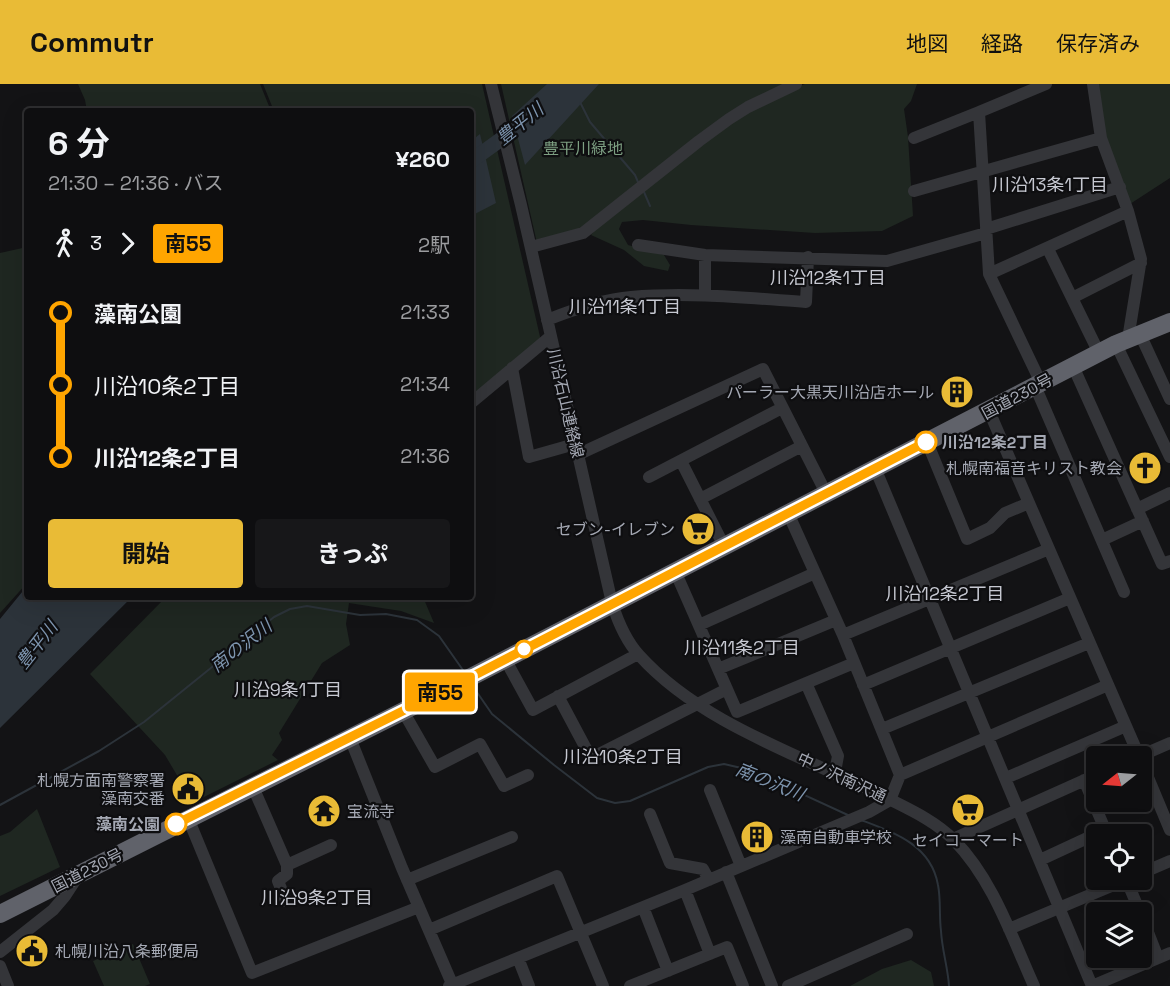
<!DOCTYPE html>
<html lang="ja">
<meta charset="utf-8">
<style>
body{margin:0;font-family:"Space Grotesk","Noto Sans JP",sans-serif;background:#171719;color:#f1f3f6;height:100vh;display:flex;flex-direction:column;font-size:22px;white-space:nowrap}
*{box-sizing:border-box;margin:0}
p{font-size:20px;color:#9b9c9f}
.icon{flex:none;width:33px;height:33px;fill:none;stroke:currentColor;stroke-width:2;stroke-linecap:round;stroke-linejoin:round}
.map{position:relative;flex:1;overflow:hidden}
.drawer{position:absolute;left:24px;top:24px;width:450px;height:492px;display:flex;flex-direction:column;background:#0e0e10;border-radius:6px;box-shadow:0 6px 24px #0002,0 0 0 2px #2e2e30}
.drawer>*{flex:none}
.badge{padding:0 12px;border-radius:4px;font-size:21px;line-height:39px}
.needle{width:39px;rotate:253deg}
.controls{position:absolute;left:1086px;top:662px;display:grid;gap:12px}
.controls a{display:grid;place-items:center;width:66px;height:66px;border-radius:6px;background:#0e0e10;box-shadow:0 6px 24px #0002,0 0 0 2px #2e2e30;font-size:30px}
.map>.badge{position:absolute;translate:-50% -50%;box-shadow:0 0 0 3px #fff}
.legs{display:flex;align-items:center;gap:9px;height:66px;padding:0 24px;font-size:20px}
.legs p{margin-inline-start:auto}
.headline{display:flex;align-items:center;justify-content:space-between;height:102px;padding:0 24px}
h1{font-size:33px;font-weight:700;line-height:45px}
.action{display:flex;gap:12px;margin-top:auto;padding:12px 24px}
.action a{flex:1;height:69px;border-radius:6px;background:#e9bb36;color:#111;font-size:24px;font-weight:700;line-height:69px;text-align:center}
.action a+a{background:#171719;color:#f1f3f6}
ul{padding:0 24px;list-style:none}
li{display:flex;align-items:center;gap:21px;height:72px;font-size:22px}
li i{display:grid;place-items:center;width:9px;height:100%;margin:0 8px;background:currentColor}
li i::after{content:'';width:15px;height:15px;margin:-8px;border:4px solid;border-radius:50%;background:#0e0e10}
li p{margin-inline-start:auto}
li:first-child i{background:linear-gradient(#0000 50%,currentColor 0)}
li:last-child i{background:linear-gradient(currentColor 50%,#0000 0)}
header{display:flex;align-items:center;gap:36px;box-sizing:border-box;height:84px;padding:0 30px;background:#e9bb36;color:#111}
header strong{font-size:28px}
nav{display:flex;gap:33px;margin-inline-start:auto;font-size:21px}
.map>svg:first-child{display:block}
.green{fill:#1f2721}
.water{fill:#2c333a}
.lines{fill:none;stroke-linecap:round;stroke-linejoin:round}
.stream{stroke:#2c333a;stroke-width:2}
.river{stroke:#2c333a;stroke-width:15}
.minor{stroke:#343539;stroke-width:12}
.highway{stroke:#60626a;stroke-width:18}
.line-1-casing{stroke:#fff;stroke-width:14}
.line-1{stroke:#ffa500;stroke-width:9}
.stop-1-dot{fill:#fff;stroke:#ffa500;stroke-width:3}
.labels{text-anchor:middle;stroke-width:4.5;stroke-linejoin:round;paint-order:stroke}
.park-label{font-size:16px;fill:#7d9f82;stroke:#0e0e10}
.poi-label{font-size:16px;fill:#a5a9b4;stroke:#0e0e10;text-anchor:end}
.street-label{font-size:16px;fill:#a5a9b4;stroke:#0e0e10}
.stop-label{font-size:16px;font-weight:bold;fill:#a5a9b4;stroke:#0e0e10;text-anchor:start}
.water-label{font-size:18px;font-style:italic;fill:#7d94ae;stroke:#0e0e10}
.neighbourhood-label{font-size:18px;fill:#c6c8d1;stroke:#0e0e10}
</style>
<header>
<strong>Commutr</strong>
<nav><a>地図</a><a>経路</a><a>保存済み</a></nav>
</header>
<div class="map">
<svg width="1170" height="902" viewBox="0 0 1170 902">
<rect width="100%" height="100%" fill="#131315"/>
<!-- green -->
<path class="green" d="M78,0H260L271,27H87L85,16Z
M263,0H482L541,257L471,316V27H274Z
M501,0H788L584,146L537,159Z
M805,0H917L911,17L904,25L908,53L913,132L882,147L815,149L691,141L643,136L622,138L619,145L628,161L664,171L670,181L668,187L644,182L624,166L591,151L597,143C660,95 732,28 805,0Z
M1096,0H1170V94L1130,120L1105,53Z
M27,163V499L0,529V169Z
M166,513H423L434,539L401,527L349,519L346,540L350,561L322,579L279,649L282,656L272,671L278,676L202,714L191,694L181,698L165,671L90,590Z
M37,725L60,783L0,812V752L10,748Z
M133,860L150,900L145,902H104L93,877Z
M911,876L931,888L934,902H850L882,885Z"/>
<!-- water -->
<path class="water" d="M547,0H599L525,81L512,32Z
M480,50L496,119L471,132V57Z
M27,502V513H132L0,644V535Z"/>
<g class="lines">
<!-- stream -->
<path class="stream" d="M580,18L590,38L635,91L638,98
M644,108L650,122
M472,601L492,630L554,681L597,714L615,719L630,717L708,683L724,680L750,686L850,732
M0,721L99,667L144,638L274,533L290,525L307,522L360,531L386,530L417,536L439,552L465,589
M861,736C895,749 931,761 938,801C941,816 939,832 941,847C942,866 948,884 949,902"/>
<!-- river -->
<path class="river" d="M471,77L532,33"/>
<!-- minor -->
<path class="minor" d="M491,0L521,121L612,519C618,538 626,557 639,571C700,639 800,671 881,711C906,724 933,735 954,756C993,796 1011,851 1034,902
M1093,0L1101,54L1128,127L1141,175L1128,255
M914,54L979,28
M914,107L1101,54
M986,145L1120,103
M638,161L705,171L887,177L986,149
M531,163L583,149L699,57L729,35L748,23L796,0
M1048,165L1099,269
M989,190L1128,127
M705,211V171
M1072,214L1141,179
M547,236C572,226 605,215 631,213C689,208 748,214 806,218L808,173
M1140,250L1170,315
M1116,260L1170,373
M1073,282L1162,480L1170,477
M512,284L529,373L575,360
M1041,299L989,190L979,28L1046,0
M1035,302L1124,508
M471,319L551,252
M989,327L1139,672
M927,358L967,455L990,444L1005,429L1029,419
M577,371L763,285L826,409
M681,377L724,462
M875,384L1092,902
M649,393L782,324
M700,415L802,362
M1137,425L1170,409
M1102,456L1143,437
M675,487L737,628L854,579
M699,541L815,489
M843,551L1049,465
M505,575L533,626L638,570
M718,585L836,536
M806,599L838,672L835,688
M863,601L1070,514
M558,612L591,674L727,605
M403,627L435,683L480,660L504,702L528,691
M882,645L1089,559
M350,654L402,784L453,902
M1140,672L1170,659
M1142,679L1170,746
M900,691L1108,601
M1006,694L1126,642
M1084,696L1107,750
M253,703L287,781V790L278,797L286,817
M710,706L741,782
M650,730L670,779L703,785L709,796
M188,734L252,889L419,823
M953,755L1096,691
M1040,776L1096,750
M287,781L331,761
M726,788L772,902
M1142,789L1170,777
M1126,795L1140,828
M407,796L512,753
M685,806L710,870
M643,823L668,887
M1142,833L1158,874
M1009,845L1128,795
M429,846L557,792L603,902
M0,868L53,826L65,812L78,792
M518,874L529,902
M0,882L8,902
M449,902L685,806L869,728L890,716L900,691L843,551L788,429
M630,902L727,863L743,902
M788,902L907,850
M1092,902L1170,869"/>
<!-- highway -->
<path class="highway" d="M0,830L473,592L1116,260L1170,238"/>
</g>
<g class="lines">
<!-- line-1 casing -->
<g class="line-1-casing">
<path id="line-1" d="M176,740L473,592L926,358"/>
</g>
<!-- line-1 -->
<use href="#line-1" class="line-1"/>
</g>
<!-- icons -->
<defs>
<g id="building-disc" transform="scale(1.725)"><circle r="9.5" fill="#e9bb36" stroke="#0e0e10"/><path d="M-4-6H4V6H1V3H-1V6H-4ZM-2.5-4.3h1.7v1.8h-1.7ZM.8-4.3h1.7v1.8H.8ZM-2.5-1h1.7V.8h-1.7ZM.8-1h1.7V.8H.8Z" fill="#111"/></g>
<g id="church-disc" transform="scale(1.725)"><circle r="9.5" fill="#e9bb36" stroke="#0e0e10"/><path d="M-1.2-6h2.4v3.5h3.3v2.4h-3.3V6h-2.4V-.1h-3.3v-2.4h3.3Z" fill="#111"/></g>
<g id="supermarket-disc" transform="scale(1.725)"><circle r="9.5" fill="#e9bb36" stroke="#0e0e10"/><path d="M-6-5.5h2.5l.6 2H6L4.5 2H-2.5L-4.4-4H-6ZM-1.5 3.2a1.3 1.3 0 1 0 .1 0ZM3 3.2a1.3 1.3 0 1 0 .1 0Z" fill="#111"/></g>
<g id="civic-disc" transform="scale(1.725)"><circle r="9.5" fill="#e9bb36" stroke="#0e0e10"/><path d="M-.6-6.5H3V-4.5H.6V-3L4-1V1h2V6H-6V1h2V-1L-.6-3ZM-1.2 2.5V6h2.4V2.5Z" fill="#111"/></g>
<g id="temple-disc" transform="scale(1.725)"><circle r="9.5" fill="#e9bb36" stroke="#0e0e10"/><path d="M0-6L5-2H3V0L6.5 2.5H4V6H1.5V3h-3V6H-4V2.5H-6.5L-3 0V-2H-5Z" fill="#111"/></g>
</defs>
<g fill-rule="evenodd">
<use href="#building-disc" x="957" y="308"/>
<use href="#church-disc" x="1145" y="384"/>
<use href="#supermarket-disc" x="698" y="445"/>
<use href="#civic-disc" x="188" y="705"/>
<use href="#supermarket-disc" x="968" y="726"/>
<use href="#temple-disc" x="324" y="727"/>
<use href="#building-disc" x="757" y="753"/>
<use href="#civic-disc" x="32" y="867"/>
</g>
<!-- markers -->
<g class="stop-1-dot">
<circle cx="926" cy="358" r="10"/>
<circle cx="524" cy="565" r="8"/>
<circle cx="176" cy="740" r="10"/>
</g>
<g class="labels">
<!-- park labels -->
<g class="park-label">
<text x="583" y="70">豊平川緑地</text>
</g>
<!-- poi labels -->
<g class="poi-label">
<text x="934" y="314">パーラー大黒天川沿店ホール</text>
<text x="1122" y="390">札幌南福音キリスト教会</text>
<text x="675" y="451">セブン-イレブン</text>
<text x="165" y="702">札幌方面南警察署<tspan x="165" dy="18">藻南交番</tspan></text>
<text x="347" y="733" text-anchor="start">宝流寺</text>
<text x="780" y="759" text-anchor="start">藻南自動車学校</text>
<text x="968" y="762" text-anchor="middle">セイコーマート</text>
<text x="55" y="873" text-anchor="start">札幌川沿八条郵便局</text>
</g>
<!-- street labels -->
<g class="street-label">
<text transform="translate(1017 312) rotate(-28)" y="6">国道230号</text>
<text transform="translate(566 319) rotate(77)" y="6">川沿石山連絡線</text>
<text transform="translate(842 693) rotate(25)" y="6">中ノ沢南沢通</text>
<text transform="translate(87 786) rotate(-27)" y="6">国道230号</text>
</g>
<!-- stop labels -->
<g class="stop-label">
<text x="942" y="364">川沿12条2丁目</text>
<text x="160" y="746" text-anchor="end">藻南公園</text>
</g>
<!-- water labels -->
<g class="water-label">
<text transform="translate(520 40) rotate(-39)" y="6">豊平川</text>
<text transform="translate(37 561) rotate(-52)" y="6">豊平川</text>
<text transform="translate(241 562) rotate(-38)" y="6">南の沢川</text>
<text transform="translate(770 698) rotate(22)" y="6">南の沢川</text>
</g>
<!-- neighbourhood labels -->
<g class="neighbourhood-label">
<text x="1050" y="107">川沿13条1丁目</text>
<text x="828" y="200">川沿12条1丁目</text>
<text x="625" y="229">川沿11条1丁目</text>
<text x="945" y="516">川沿12条2丁目</text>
<text x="742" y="570">川沿11条2丁目</text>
<text x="288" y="612">川沿9条1丁目</text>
<text x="623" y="679">川沿10条2丁目</text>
<text x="317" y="820">川沿9条2丁目</text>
</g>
</g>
</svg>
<div class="controls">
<a><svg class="needle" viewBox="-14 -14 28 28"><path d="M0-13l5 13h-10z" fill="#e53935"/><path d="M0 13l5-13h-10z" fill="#9b9c9f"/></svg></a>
<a><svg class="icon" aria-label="locate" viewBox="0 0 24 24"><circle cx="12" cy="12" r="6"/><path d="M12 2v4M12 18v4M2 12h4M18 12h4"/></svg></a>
<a><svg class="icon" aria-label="layers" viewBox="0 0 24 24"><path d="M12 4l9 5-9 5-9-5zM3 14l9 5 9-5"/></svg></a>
</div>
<b class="badge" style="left:440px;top:608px;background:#ffa500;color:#111">南55</b>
<section class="drawer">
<div class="headline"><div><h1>6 分</h1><p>21:30 – 21:36 · バス</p></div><b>¥260</b></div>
<div class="legs"><svg class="icon" aria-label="walk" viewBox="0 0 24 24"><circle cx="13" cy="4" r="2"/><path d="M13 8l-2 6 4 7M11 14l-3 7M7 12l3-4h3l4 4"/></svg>3<svg class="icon" aria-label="forward" viewBox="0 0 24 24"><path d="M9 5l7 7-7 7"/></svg><b class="badge" style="background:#ffa500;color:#111">南55</b><p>2駅</p></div>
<ul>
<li><i style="color:#ffa500"></i><b>藻南公園</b><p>21:33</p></li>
<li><i style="color:#ffa500"></i><span>川沿10条2丁目</span><p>21:34</p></li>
<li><i style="color:#ffa500"></i><b>川沿12条2丁目</b><p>21:36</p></li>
</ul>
<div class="action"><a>開始</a><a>きっぷ</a></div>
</section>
</div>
